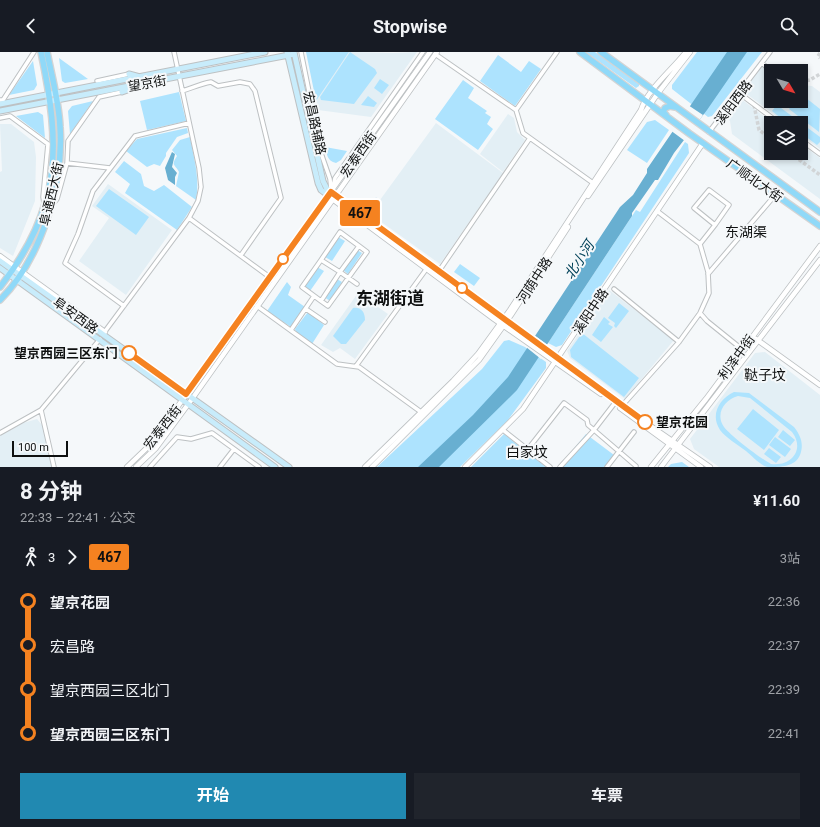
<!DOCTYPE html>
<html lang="zh">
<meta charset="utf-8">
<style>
body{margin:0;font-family:Roboto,"Noto Sans SC",sans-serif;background:#20242c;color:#f1f3f6;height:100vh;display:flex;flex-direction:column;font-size:15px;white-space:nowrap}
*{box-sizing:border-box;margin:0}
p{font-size:13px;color:#9ea1a6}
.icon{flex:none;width:22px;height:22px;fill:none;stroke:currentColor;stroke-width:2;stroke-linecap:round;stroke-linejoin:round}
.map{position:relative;height:415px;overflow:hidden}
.panel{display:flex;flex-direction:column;background:#171b24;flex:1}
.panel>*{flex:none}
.badge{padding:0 8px;border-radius:3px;font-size:14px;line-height:26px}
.needle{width:26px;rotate:128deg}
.controls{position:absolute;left:764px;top:12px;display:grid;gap:8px}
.controls a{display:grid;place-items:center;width:44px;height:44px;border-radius:0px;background:#171b24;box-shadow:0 2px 6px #0003;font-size:20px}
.scale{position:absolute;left:12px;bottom:10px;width:56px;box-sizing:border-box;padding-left:4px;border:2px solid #0e1010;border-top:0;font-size:11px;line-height:14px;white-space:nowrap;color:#0e1010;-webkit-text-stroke:3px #f5f8fa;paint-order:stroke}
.map>.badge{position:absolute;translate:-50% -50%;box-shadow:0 0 0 2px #fff}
.legs{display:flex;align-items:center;gap:6px;height:44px;padding:0 20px;font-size:13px}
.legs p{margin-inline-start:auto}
.headline{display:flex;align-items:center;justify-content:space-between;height:68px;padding:0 20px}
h1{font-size:22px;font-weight:700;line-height:30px}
.cta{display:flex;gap:8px;margin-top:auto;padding:8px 20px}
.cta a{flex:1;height:46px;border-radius:0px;background:#2189b1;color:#fff;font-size:16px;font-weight:700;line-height:46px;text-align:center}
.cta a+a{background:#20242c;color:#f1f3f6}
ul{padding:0 20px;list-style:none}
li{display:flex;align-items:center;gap:14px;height:44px;font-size:15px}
li i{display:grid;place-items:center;width:6px;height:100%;margin:0 5px;background:currentColor}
li i::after{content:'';width:10px;height:10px;margin:-5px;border:3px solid;border-radius:50%;background:#171b24}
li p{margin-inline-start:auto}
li:first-child i{background:linear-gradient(#0000 50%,currentColor 0)}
li:last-child i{background:linear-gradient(currentColor 50%,#0000 0)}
header{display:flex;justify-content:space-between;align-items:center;height:52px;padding:0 20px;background:#171b24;font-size:18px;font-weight:700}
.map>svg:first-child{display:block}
.built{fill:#e3eff5}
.green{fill:#ade3fe;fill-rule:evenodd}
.water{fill:#68afd1}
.pier{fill:#f5f8fa}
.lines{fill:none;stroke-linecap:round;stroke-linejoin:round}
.minor-tunnel{stroke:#d2d5d7;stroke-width:3.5;stroke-dasharray:3.5 2;stroke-linecap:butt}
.minor-casing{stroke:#bdc1c3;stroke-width:5.5}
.tertiary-casing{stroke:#bdc1c3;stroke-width:6}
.secondary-casing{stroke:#bdc1c3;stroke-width:7}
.primary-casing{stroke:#d4d4d4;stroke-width:8}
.minor{stroke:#fff;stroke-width:3.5}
.tertiary{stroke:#fff;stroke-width:4.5}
.secondary{stroke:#c8ecfb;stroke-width:5}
.primary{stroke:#90d9f8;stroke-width:5.5}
.line-1-casing{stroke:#fff;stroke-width:9}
.line-1{stroke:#f58220;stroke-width:6}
.stop-1-dot{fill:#fff;stroke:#f58220;stroke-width:2}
.labels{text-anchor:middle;stroke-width:4;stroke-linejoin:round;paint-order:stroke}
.street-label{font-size:13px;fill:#0e1010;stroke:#f5f8fa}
.stop-label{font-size:13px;font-weight:bold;fill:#0e1010;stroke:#f5f8fa;text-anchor:end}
.neighbourhood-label{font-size:14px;fill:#0e1010;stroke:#f5f8fa}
.water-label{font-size:14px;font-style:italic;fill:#004158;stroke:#f5f8fa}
.district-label{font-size:17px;font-weight:bold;fill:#0e1010;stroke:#f5f8fa}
</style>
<header><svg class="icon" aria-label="back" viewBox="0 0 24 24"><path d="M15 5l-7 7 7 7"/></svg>Stopwise<svg class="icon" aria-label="search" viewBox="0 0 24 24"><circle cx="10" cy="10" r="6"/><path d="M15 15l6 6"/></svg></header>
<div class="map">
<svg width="820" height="415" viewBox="0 0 820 415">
<rect width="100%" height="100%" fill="#f5f8fa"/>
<!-- built -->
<path class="built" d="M349,0L393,1L417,0L371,65L318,58L316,49Z
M762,14L771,21V49H801V33L812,34L820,40V97L801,83V71H785L744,40Z
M741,47L773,71H771V101H801V92L820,106V147L732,82L730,69L726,65Z
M508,62L514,66L517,80L525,88L503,120L480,102Z
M436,71L503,121L440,212L366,159L376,145L380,148Z
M0,72H11L34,90L36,105L35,149L13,204L0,196V120L2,119Z
M108,132L172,178L126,243L79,209L109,166L92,154Z
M609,238L674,288L625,347L570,306L567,299Z
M358,241L388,262L355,307L340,296L333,300L321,293Z
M765,300L820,343V415H719L694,397L690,387L755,301Z
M37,367L42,373L53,415H0V384L23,371Z"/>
<!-- green -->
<path class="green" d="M306,0H349L316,49Z
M350,0L375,17L377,21L354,52L321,48L320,45Z
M586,0H595L639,32V34L636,36Z
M697,0H762L712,64L708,65L672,37V33Z
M498,3L521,20L529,9L541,17L515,54L480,29Z
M59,6L88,27L65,31L62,29Z
M33,9L37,33L34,38L9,43Z
M380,27L389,33L382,42L374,36Z
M463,28L474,36L468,46L487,59L485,61L491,65L487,72L493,77L478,98L435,67Z
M179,40L186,69L147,78L140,49Z
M801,42L820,57L819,80L789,57L795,49H801Z
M368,44L377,51L374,55L361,53Z
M93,49L70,82L68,59L72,54Z
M777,53L820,85V90L817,93L801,81V71H787L772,59Z
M38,60L43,63L45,86L16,64Z
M655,68L669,78L647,111L627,98L647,70Z
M187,76L188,81L177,85L166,101V104L160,114L154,112L147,115L126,99L137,87Z
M190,85C194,106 200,127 196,148L176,134L179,120C174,111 171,114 177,104L172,98L180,88Z
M685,90L688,92L689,101L562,293L556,295L548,291L636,158L640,160Z
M325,95L347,99L341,108L336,111C327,109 327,102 325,95Z
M124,109L141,122L144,134L154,139L164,133L192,155L177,178L125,141L130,132L115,120Z
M109,137L149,165L136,183L96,154Z
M338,185L345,189L332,209L325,205Z
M357,198L362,201L348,222L343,218Z
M460,212L480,226L474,234L454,220Z
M317,215L324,219L310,239L304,235Z
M337,227L342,230L330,249L324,245Z
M287,230L291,235L288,243L305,255L291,275L267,259Z
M619,251L629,259L616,276L614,274L615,271L608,266Z
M353,256C361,255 365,260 365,268L346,292H341L333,284Z
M308,260L324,273L312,292L296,280L295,277Z
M604,265L610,270L608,272L613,275L601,290L592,283Z
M582,281L639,326L624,345L571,305L570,298Z
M509,288L525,295L546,310V316L508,368L460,415H377L482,317L504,289Z
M734,340L749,341L794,375C801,384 804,392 800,403C795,415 781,415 768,415C761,414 752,404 746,399C738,393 726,386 720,378C710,363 719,347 734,340ZM738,344L750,346L792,380C805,397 792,415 771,412C760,406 732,385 724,375C715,362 724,348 738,344Z
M753,357L779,378L764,398L737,377Z
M783,378L795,388L790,394L778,385Z
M504,382L546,415H471Z
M586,382L614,403L605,415H562V411Z
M775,385L791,397L785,405L769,393Z
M769,396L781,405L776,411L764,402Z
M682,410L689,415H668L671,412Z"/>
<!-- water -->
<path class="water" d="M727,0H747L707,58L674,101L658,128H655L632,161V164L517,338L439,415H418L473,363L508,325L620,155L633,143L647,121V117Z
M172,100L175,102L172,115L177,121L175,125V133L168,128L165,116Z"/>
<!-- pier -->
<path class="pier" d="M688,53L703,63L685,89L670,78Z
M534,283L549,294L541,307L526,295Z"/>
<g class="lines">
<!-- minor-tunnel -->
<path class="minor-tunnel" d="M820,1L818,4L820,6
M801,30L810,28L820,22
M754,53L759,78L771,87
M790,101L820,123"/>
<!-- minor casing -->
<g class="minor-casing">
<path id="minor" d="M301,0L322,104L330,127L331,137
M435,2L516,58L523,81L593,131
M762,11L771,19
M97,29L129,22
M182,39C192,36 200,32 211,30L218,34L240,30L250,32L255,39L281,146L241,203
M739,41L779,71
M0,48H3L34,0
M516,58L557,0
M0,66L10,64L48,92L43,145L44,151
M709,80L770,0
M801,88L820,102
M67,111L110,116
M333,135L335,126L423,0
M52,153L57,147L67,111L68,89L99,45L122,40
M189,166L275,229
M700,192L715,173L729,153L709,138L694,156L715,173
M321,208L340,220L321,249L302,235Z
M321,208L340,180L359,194L340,220L357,232
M439,219L530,86
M708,222L776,142
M614,237L679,290
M321,249L328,254L367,200L359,194
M124,254L65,211L78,182L93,139L135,84L189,71
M257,254L337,312L359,315L421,360
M306,257L325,270
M700,261L707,269L743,298
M291,278L314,244
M103,282L189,166L198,149L201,135L199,116L174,0
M356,314L430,212
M620,356L679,290L700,261L709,241L708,220L700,192L657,159
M503,378L550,415
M0,381L41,358
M528,397L564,351L587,368L588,373L594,378L636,414
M54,415L41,358L100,287
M150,415L177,385L191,387L212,381L259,415
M220,415L234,397
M560,415L594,378L614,352
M607,415L634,380"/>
</g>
<!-- tertiary casing -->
<g class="tertiary-casing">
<path id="tertiary" d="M334,142L503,265L613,348L710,415
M588,144L658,41L690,0
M331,146L494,267L601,342
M0,204L105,280
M756,287L820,333
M620,356L701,415
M127,415L151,392L430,0
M136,415L156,396L192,347L437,0
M365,415L453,329L478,302L510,258L641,58C647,38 672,18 686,0
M372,415L479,308L511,263L568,175
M465,415L523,357L703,91
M651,415L706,347L820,194
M661,415L820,208"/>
</g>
<!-- secondary casing -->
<g class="secondary-casing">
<path id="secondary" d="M287,0L318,131L321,138L329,144
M294,0L323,129L327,137L331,140
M129,22L140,25
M122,40L136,35
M0,52L265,0
M0,59L294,2
M0,209L289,415
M0,216L275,415"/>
</g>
<!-- primary casing -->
<g class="primary-casing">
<path id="primary" d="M580,0L690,82L820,174
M601,0L820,160
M666,63L663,60L665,56L670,54L675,55
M0,235C62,155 61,95 41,0
M0,248C41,207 64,132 60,75C59,50 52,25 47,0"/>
</g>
<!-- minor -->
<use href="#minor" class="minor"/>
<!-- tertiary -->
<use href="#tertiary" class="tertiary"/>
<!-- secondary -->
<use href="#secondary" class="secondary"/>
<!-- primary -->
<use href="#primary" class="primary"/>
</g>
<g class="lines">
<!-- line-1 casing -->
<g class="line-1-casing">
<path id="line-1" d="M129,301L186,342L331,140L645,370"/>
</g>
<!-- line-1 -->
<use href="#line-1" class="line-1"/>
</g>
<!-- markers -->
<g class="stop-1-dot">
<circle cx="283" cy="207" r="5"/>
<circle cx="462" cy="236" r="5"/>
<circle cx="129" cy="301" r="7"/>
<circle cx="645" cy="370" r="7"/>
</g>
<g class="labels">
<!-- street labels -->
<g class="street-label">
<text transform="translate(147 31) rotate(-10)" y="5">望京街</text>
<text transform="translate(733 50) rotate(-53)" y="5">溪阳西路</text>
<text transform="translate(315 71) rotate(78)" y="5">宏昌路辅路</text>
<text transform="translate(358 102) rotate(-55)" y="5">宏泰西街</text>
<text transform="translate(755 128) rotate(35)" y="5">广顺北大街</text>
<text transform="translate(51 142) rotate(-77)" y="5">阜通西大街</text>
<text transform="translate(534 228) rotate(-57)" y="5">河荫中路</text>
<text transform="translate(590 259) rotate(-56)" y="5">溪阳中路</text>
<text transform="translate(76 263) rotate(36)" y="5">阜安西路</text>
<text transform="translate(736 305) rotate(-54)" y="5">利泽中街</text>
<text transform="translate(162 375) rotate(-52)" y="5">宏泰西街</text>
</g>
<!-- stop labels -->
<g class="stop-label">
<text x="118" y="306">望京西园三区东门</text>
<text x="656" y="375" text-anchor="start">望京花园</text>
</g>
<!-- neighbourhood labels -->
<g class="neighbourhood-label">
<text x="746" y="185">东湖渠</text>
<text x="765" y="328">鞑子坟</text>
<text x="527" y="405">白家坟</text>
</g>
<!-- water labels -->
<g class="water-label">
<text transform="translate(579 208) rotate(-57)" y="5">北小河</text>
</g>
<!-- district labels -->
<g class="district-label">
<text x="390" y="252">东湖街道</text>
</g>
</g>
</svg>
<div class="controls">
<a><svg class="needle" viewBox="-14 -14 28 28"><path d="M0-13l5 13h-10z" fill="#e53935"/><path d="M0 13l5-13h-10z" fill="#9ea1a6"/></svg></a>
<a><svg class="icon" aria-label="layers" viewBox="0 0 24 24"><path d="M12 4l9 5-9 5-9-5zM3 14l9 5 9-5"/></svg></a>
</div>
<div class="scale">100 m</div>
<b class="badge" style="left:360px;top:161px;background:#f58220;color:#111">467</b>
</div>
<section class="panel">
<div class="headline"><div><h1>8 分钟</h1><p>22:33 – 22:41 · 公交</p></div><b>¥11.60</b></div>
<div class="legs"><svg class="icon" aria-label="walk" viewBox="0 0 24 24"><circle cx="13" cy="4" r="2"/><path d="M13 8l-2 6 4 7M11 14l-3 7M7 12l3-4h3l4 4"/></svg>3<svg class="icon" aria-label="forward" viewBox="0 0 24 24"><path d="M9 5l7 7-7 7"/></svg><b class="badge" style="background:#f58220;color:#111">467</b><p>3站</p></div>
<ul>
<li><i style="color:#f58220"></i><b>望京花园</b><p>22:36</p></li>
<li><i style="color:#f58220"></i><span>宏昌路</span><p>22:37</p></li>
<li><i style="color:#f58220"></i><span>望京西园三区北门</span><p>22:39</p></li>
<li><i style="color:#f58220"></i><b>望京西园三区东门</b><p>22:41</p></li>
</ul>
<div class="cta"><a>开始</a><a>车票</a></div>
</section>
